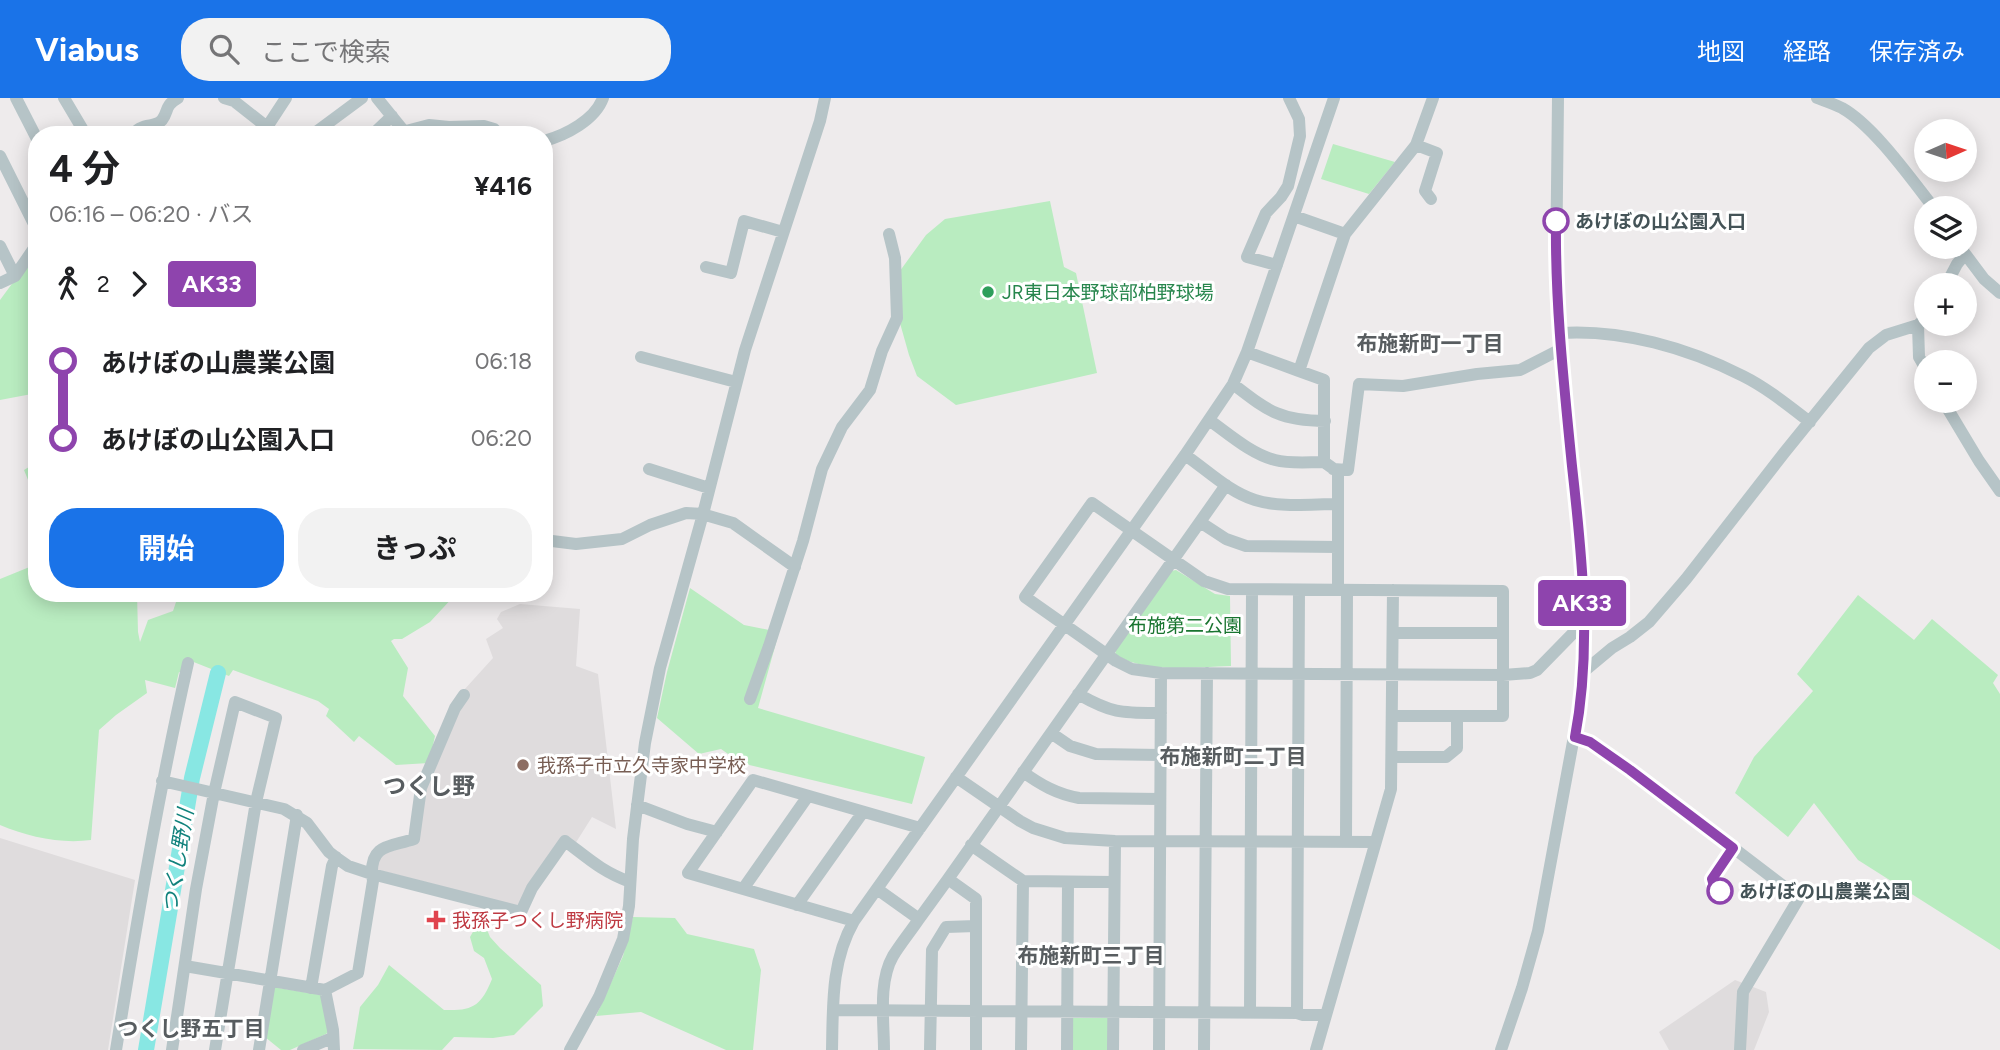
<!DOCTYPE html>
<html lang="ja">
<meta charset="utf-8">
<style>
body{margin:0;font-family:Figtree,"Noto Sans JP",sans-serif;background:#f2f2f2;color:#202124;height:100vh;display:flex;flex-direction:column;font-size:26px;white-space:nowrap}
*{box-sizing:border-box;margin:0}
p{font-size:23px;color:#757577}
.icon{flex:none;width:38px;height:38px;fill:none;stroke:currentColor;stroke-width:2;stroke-linecap:round;stroke-linejoin:round}
.map{position:relative;flex:1;overflow:hidden}
.sheet{position:absolute;left:28px;top:28px;width:525px;height:476px;display:flex;flex-direction:column;background:#fff;border-radius:28px;box-shadow:0 4px 18px #0003}
.sheet>*{flex:none}
.badge{padding:0 14px;border-radius:5px;font-size:24px;line-height:46px}
.needle{width:46px;rotate:87deg}
.controls{position:absolute;left:1914px;top:21px;display:grid;gap:14px}
.controls a{display:grid;place-items:center;width:63px;height:63px;border-radius:50%;background:#fff;box-shadow:0 4px 18px #0003;font-size:35px}
.map>.badge{position:absolute;translate:-50% -50%;box-shadow:0 0 0 4px #fff}
.legs{display:flex;align-items:center;gap:10px;height:77px;padding:0 21px;font-size:23px}
.legs p{margin-inline-start:auto}
.overview{display:flex;align-items:center;justify-content:space-between;height:119px;padding:0 21px}
h1{font-size:38px;font-weight:700;line-height:52px}
.button{display:flex;gap:14px;margin-top:auto;padding:14px 21px}
.button a{flex:1;height:80px;border-radius:28px;background:#1a73e8;color:#fff;font-size:28px;font-weight:700;line-height:80px;text-align:center}
.button a+a{background:#f2f2f2;color:#202124}
ul{padding:0 21px;list-style:none}
li{display:flex;align-items:center;gap:24px;height:77px;font-size:26px}
li i{display:grid;place-items:center;width:10px;height:100%;margin:0 9px;background:currentColor}
li i::after{content:'';width:18px;height:18px;margin:-9px;border:5px solid;border-radius:50%;background:#fff}
li p{margin-inline-start:auto}
li:first-child i{background:linear-gradient(#0000 50%,currentColor 0)}
li:last-child i{background:linear-gradient(currentColor 50%,#0000 0)}
header{display:flex;align-items:center;gap:42px;box-sizing:border-box;height:98px;padding:0 35px;background:#1a73e8;color:#fff}
header strong{font-size:33px}
nav{display:flex;gap:38px;margin-inline-start:auto;font-size:24px}
.search{width:490px;height:63px;background:#f2f2f2;display:flex;align-items:center;gap:18px;box-sizing:border-box;padding:0 24px;border-radius:28px;color:#757577;font-size:26px}
.map>svg:first-child{display:block}
.education{fill:#dfdcdd}
.green{fill:#b9ecc0}
.lines{fill:none;stroke-linecap:round;stroke-linejoin:round}
.river{stroke:#88e7e3;stroke-width:16}
.minor{stroke:#b6c4c7;stroke-width:12}
.line-1-casing{stroke:#fff;stroke-width:16}
.line-1{stroke:#8e44ad;stroke-width:10}
.stop-1-dot{fill:#fff;stroke:#8e44ad;stroke-width:3.5}
.leisure-dot{fill:#2e9e5b;stroke:#fff;stroke-width:2.5}
.education-dot{fill:#8d6e63;stroke:#fff;stroke-width:2.5}
.health-dot{fill:#e0444e;stroke:#fff;stroke-width:2.5}
.labels{text-anchor:middle;stroke-width:6;stroke-linejoin:round;paint-order:stroke}
.stop-label{font-size:19px;font-weight:bold;fill:#445357;stroke:#fff;text-anchor:start}
.leisure-label{font-size:19px;fill:#27864d;stroke:#fff;text-anchor:start}
.park-label{font-size:19px;fill:#197430;stroke:#fff}
.education-label{font-size:19px;fill:#785e54;stroke:#fff;text-anchor:start}
.health-label{font-size:19px;fill:#be3a42;stroke:#fff;text-anchor:start}
.neighbourhood-label{font-size:21px;font-weight:bold;fill:#585d60;stroke:#fff}
.water-label{font-size:21px;font-style:italic;fill:#11827c;stroke:#fff}
.quarter-label{font-size:23px;font-weight:bold;fill:#585d60;stroke:#fff}
</style>
<header>
<strong>Viabus</strong>
<div class="search"><svg class="icon" aria-label="search" viewBox="0 0 24 24"><circle cx="10" cy="10" r="6"/><path d="M15 15l6 6"/></svg>ここで検索</div>
<nav><a>地図</a><a>経路</a><a>保存済み</a></nav>
</header>
<div class="map">
<svg width="2000" height="952" viewBox="0 0 2000 952">
<rect width="100%" height="100%" fill="#eeebec"/>
<!-- education -->
<path class="education" d="M520,506L580,511L576,568L598,576L616,731L592,719L575,746L565,739L518,808L375,771L378,758L418,743L425,696L454,603L493,560L486,541L503,530L497,521L501,514Z
M0,740L135,782L108,952H0Z
M1735,882L1766,894L1769,914L1754,952H1669L1659,934Z"/>
<!-- green -->
<path class="green" d="M1333,46L1395,64L1369,96L1321,81Z
M1050,103L1064,169L1076,175L1097,275L956,307L917,278L909,257L896,211L897,177L926,137L945,121Z
M37,156V295L0,302V202L31,160Z
M37,364V404L24,372Z
M37,460V495H137L138,534L140,544L148,522L173,513L179,495H466L459,501L455,497L430,524L402,541H394L391,543L408,570L403,598L435,638L429,665L396,667L359,638L354,644L326,618L329,611L318,603L233,572L229,578L186,561L182,575L179,574L175,590L145,582L147,595L116,617L99,632L91,742C61,746 28,739 0,727V481L32,468Z
M1176,472L1215,496L1230,498L1231,568C1193,569 1149,576 1115,557L1116,552L1171,473Z
M690,490L744,527L779,534L758,610L925,659L912,706L741,665L721,651L699,656L657,620L667,574Z
M1858,497L1914,542L1932,521L1998,577L1993,585L2000,596V852L1858,762L1814,705L1788,739L1735,695L1754,659L1813,593L1797,576Z
M633,819L675,820L687,836L754,851L761,872L753,952H726L641,914L596,918L623,858Z
M484,824L490,839L500,850L541,887L543,908L514,937L493,940L454,939L442,952L353,951L360,909L378,887L389,867L444,912C473,913 481,908 492,881L484,860L474,853L470,839L474,832Z
M273,889L321,897L329,933L326,936L290,952H281L265,939Z
M1072,920H1109V952H1072Z"/>
<g class="lines">
<!-- river -->
<path class="river" d="M146,952L192,680L218,575"/>
<!-- minor -->
<path class="minor" d="M16,0L37,41
M64,0L86,37
M224,0L234,3L267,29L286,0
M377,0L407,37
M1817,0C1825,3 1834,6 1842,10C1874,28 1911,81 1934,110
M406,33L429,27L449,29L484,28L494,31L500,37
M132,37C135,34 138,31 141,30C148,26 156,29 162,22C169,13 164,8 178,0
M312,37L362,0
M372,37L392,18
M544,43C566,37 595,22 603,0
M1416,47L1433,0
M0,58L37,132
M1294,118L1345,136
M0,148L15,178
M1960,149L1984,181L2000,195
M1277,167L1247,159L1266,115L1281,99L1288,88L1300,38L1299,21L1289,0
M706,169L731,175L744,123L783,134
M0,185L15,178L37,146
M1946,187L1957,166L1965,156
M1918,227L1919,259L1927,273
M1560,235C1622,231 1688,250 1743,278C1767,290 1789,308 1810,324
M1247,254L1299,273
M641,259L736,284
M1233,286C1267,312 1279,323 1325,323
M1943,303L1979,363L2000,393
M1209,322C1229,336 1251,356 1275,362C1291,366 1307,364 1324,364
M1185,357C1207,372 1229,394 1255,402C1281,410 1311,406 1338,406
M649,371L709,390
M1333,371L1348,372L1359,286L1403,288L1477,276L1520,272L1561,251
M702,416L733,425L795,469
M1200,424L1226,441L1246,448L1338,449
M544,442L576,446L622,441L650,427L686,415L703,416
M1338,491V374L1324,364V282L1299,273L1345,136L1416,47L1437,55L1425,93L1431,101
M1393,535H1503
M1582,575L1612,550L1630,539L1649,524L1686,481L1784,355L1869,250L1886,237L1918,227L1927,219
M1078,596C1113,616 1122,615 1161,615
M750,601L769,548L803,443L822,371L842,329L870,292L882,253L897,220L895,160L889,136
M1392,618H1503V493L1228,491L1204,483L1092,405L1025,499L1116,563L1132,571L1161,575L1503,577L1530,575L1537,572L1583,525
M1051,635L1070,648L1096,656L1160,657
M1575,639L1590,644L1660,694L1799,800L1743,894L1740,952
M1392,659H1446L1457,650V618
M1023,674C1041,687 1057,696 1079,700L1160,701
M956,679L1020,723L1033,730L1065,740L1115,743L1375,744
M162,683L284,711L307,725L329,754L338,761L348,768L372,776C371,746 390,749 414,741L421,690L455,610L464,597
M637,707L687,726L717,734
M1346,744L1347,492
M971,747L1023,783L1114,784
M948,781L1226,387
M743,791L808,698
M877,791L919,821C911,833 901,845 893,858C878,884 884,923 884,952
M797,807L863,714
M919,821L948,781L976,801V952
M854,823L688,775L753,682L920,730
M185,868L325,892L358,875L373,783L372,776L521,814L532,790L565,743C589,761 601,773 630,784
M311,890L332,768L336,759
M325,892L333,932L334,952
M833,912L1297,915L1303,917H1326
M1250,914L1252,493
M1297,915L1299,492
M116,952C137,822 159,693 188,565
M172,952L196,791L214,695L235,604L276,620L256,704L215,952
M259,952L297,717
M303,952L332,940
M570,952L599,899L623,841L629,808L633,741L645,645L660,570L703,416L745,252L820,23L825,0
M832,952C833,907 831,863 854,823L1185,357L1233,286L1247,254L1334,0
M930,952L932,852L946,829L976,828
M1021,952L1023,783
M1067,952L1068,784
M1113,952L1115,743
M1159,952L1161,575
M1204,952L1207,575
M1316,952L1391,691L1393,492
M1501,952L1522,890L1538,833L1582,595L1583,525L1580,452L1561,251L1556,179L1558,0"/>
</g>
<g class="lines">
<!-- line-1 casing -->
<g class="line-1-casing">
<path id="line-1" d="M1556,123C1555,205 1564,287 1572,368C1582,457 1592,550 1575,639L1590,644L1630,672L1733,750L1712,781L1714,788L1720,793"/>
</g>
<!-- line-1 -->
<use href="#line-1" class="line-1"/>
</g>
<!-- markers -->
<g class="stop-1-dot">
<circle cx="1556" cy="123" r="12"/>
<circle cx="1720" cy="793" r="12"/>
</g>
<circle class="leisure-dot" cx="988" cy="194" r="7"/>
<circle class="education-dot" cx="523" cy="667" r="7"/>
<path class="health-dot" d="M432.5 811.5h7v7h7v7h-7v7h-7v-7h-7v-7h7z"/>
<g class="labels">
<!-- stop labels -->
<g class="stop-label">
<text x="1575" y="130">あけぼの山公園入口</text>
<text x="1739" y="800">あけぼの山農業公園</text>
</g>
<!-- leisure labels -->
<g class="leisure-label">
<text x="1002" y="201">JR東日本野球部柏野球場</text>
</g>
<!-- park labels -->
<g class="park-label">
<text x="1185" y="534">布施第二公園</text>
</g>
<!-- education labels -->
<g class="education-label">
<text x="537" y="674">我孫子市立久寺家中学校</text>
</g>
<!-- health labels -->
<g class="health-label">
<text x="452" y="829">我孫子つくし野病院</text>
</g>
<!-- neighbourhood labels -->
<g class="neighbourhood-label">
<text x="1430" y="253">布施新町一丁目</text>
<text x="1233" y="666">布施新町二丁目</text>
<text x="1091" y="865">布施新町三丁目</text>
<text x="191" y="938">つくし野五丁目</text>
</g>
<!-- water labels -->
<g class="water-label">
<text transform="translate(178 763) rotate(-81)" y="7">つくし野川</text>
</g>
<!-- quarter labels -->
<g class="quarter-label">
<text x="429" y="696">つくし野</text>
</g>
</g>
</svg>
<div class="controls">
<a><svg class="needle" viewBox="-14 -14 28 28"><path d="M0-13l5 13h-10z" fill="#e53935"/><path d="M0 13l5-13h-10z" fill="#757577"/></svg></a>
<a><svg class="icon" aria-label="layers" viewBox="0 0 24 24"><path d="M12 4l9 5-9 5-9-5zM3 14l9 5 9-5"/></svg></a>
<a>+</a>
<a>−</a>
</div>
<b class="badge" style="left:1582px;top:505px;background:#8e44ad;color:#fff">AK33</b>
<section class="sheet">
<div class="overview"><div><h1>4 分</h1><p>06:16 – 06:20 · バス</p></div><b>¥416</b></div>
<div class="legs"><svg class="icon" aria-label="walk" viewBox="0 0 24 24"><circle cx="13" cy="4" r="2"/><path d="M13 8l-2 6 4 7M11 14l-3 7M7 12l3-4h3l4 4"/></svg>2<svg class="icon" aria-label="forward" viewBox="0 0 24 24"><path d="M9 5l7 7-7 7"/></svg><b class="badge" style="background:#8e44ad;color:#fff">AK33</b></div>
<ul>
<li><i style="color:#8e44ad"></i><b>あけぼの山農業公園</b><p>06:18</p></li>
<li><i style="color:#8e44ad"></i><b>あけぼの山公園入口</b><p>06:20</p></li>
</ul>
<div class="button"><a>開始</a><a>きっぷ</a></div>
</section>
</div>
